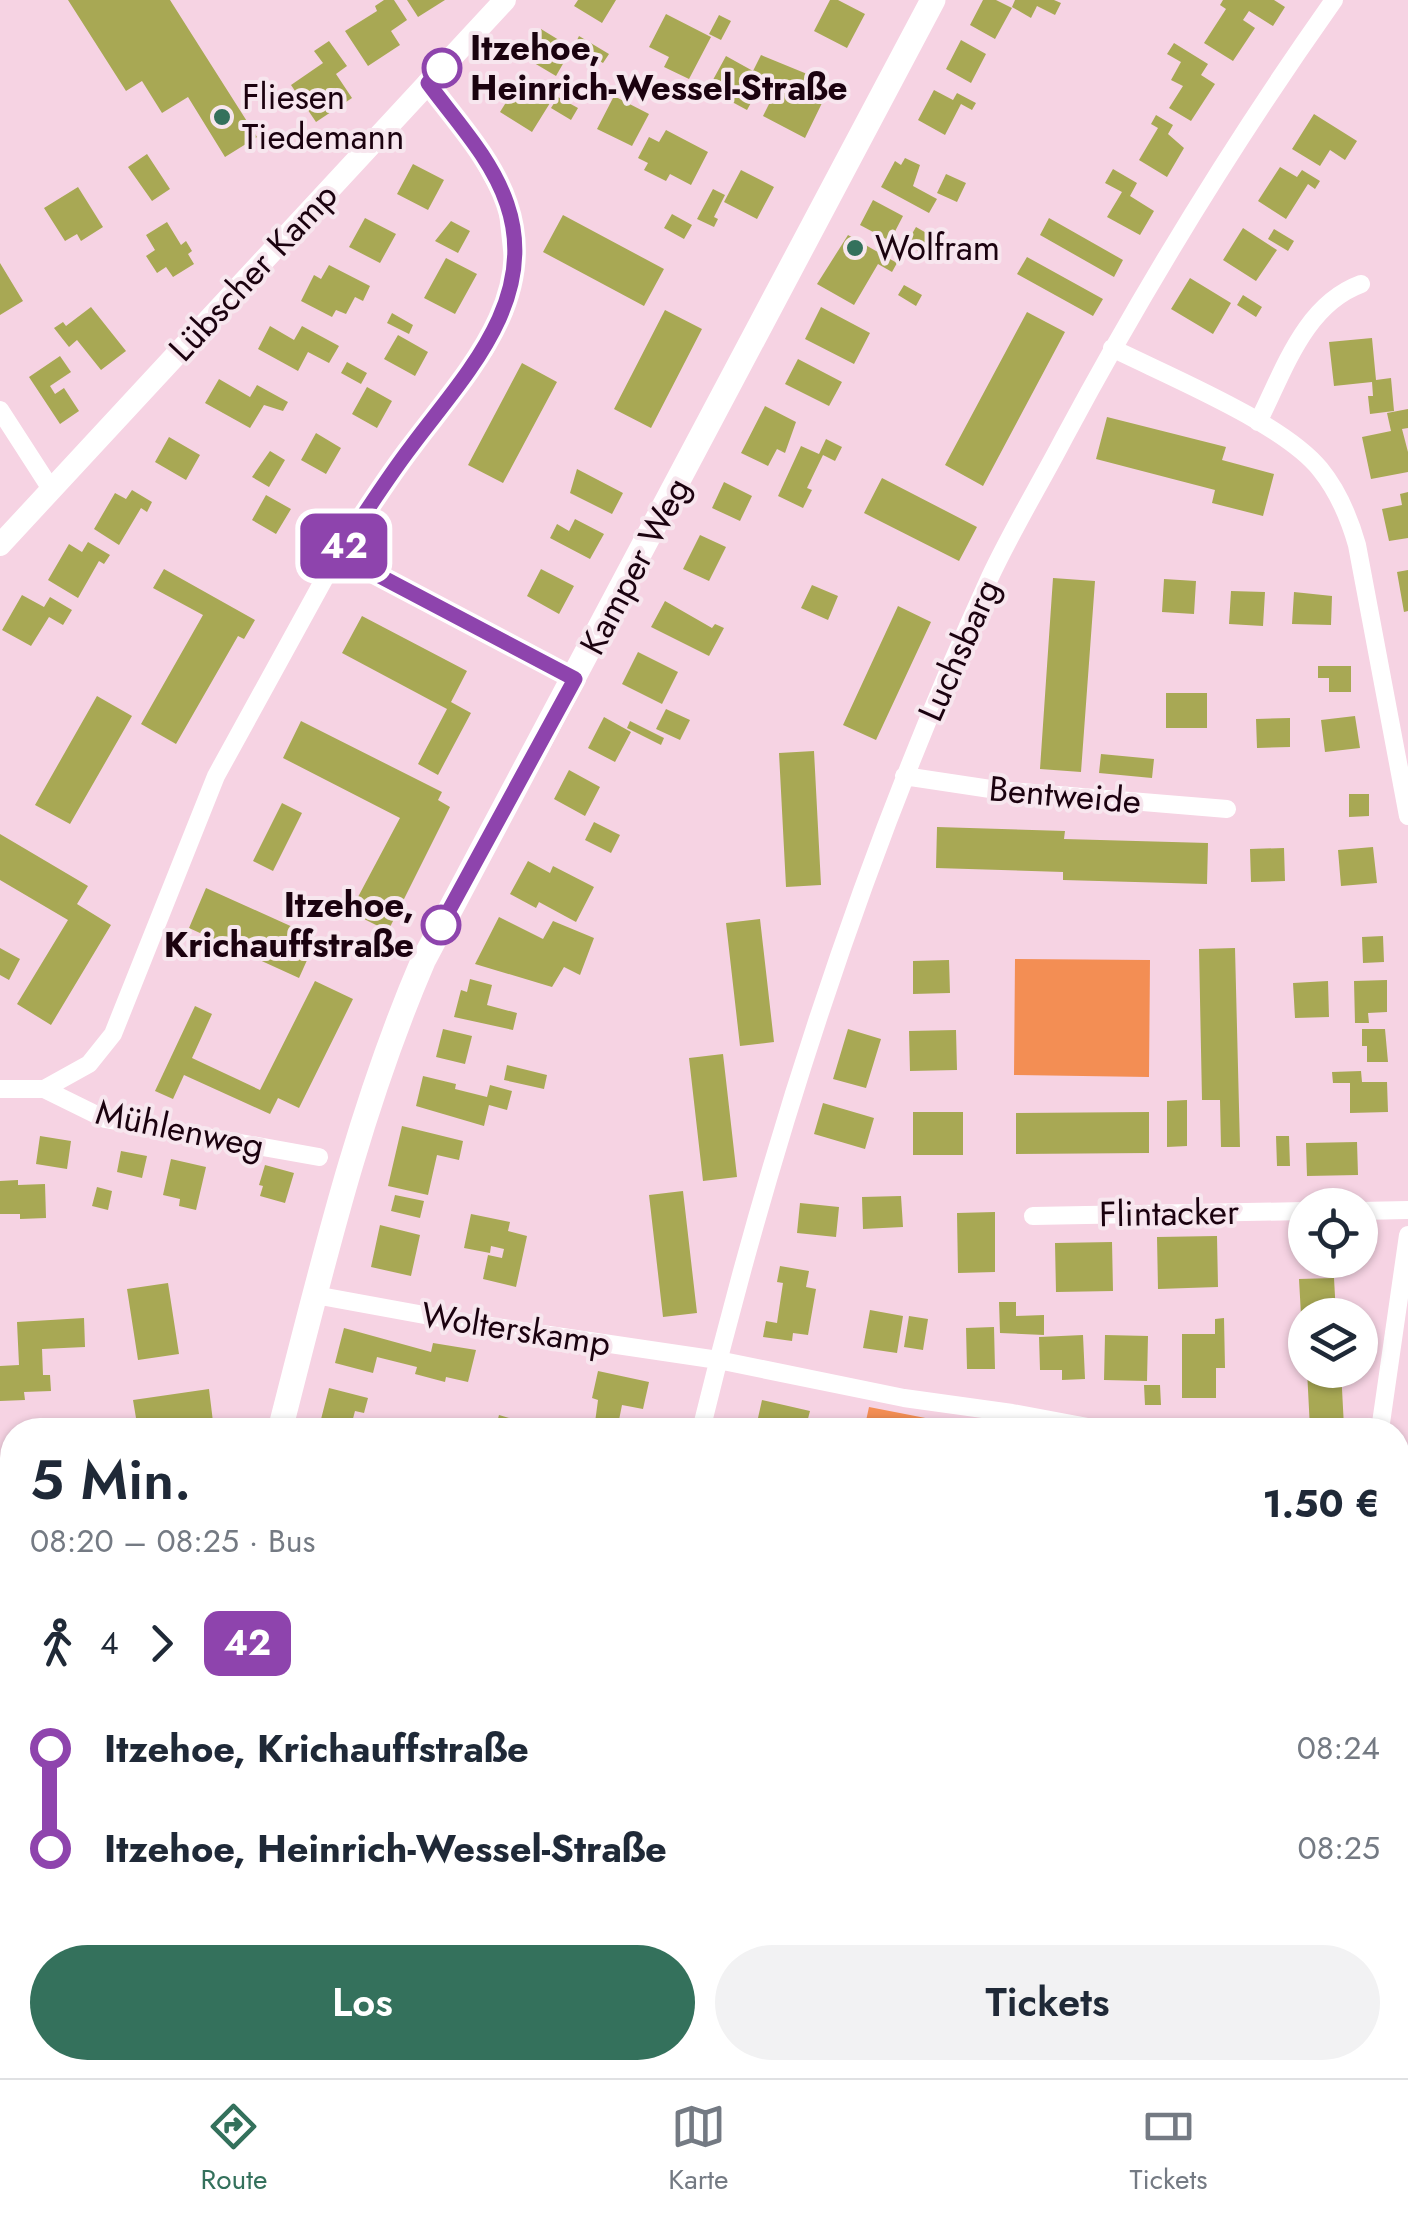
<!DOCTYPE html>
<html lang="de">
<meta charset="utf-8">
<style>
body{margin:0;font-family:Jost,sans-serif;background:#f2f2f3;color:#1f2937;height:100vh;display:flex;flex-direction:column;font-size:38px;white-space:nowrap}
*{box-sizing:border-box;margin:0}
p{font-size:32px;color:#747a83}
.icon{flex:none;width:55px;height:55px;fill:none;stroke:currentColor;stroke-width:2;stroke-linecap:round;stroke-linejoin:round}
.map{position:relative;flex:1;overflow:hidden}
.drawer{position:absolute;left:0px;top:1418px;width:1410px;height:662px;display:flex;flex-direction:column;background:#fff;border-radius:40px 40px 0 0;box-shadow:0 2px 8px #0004}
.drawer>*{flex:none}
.badge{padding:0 20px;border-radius:15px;font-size:35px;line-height:65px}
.fabs{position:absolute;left:1288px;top:1188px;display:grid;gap:20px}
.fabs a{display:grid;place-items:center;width:90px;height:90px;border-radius:50%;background:#fff;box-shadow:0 2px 8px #0004;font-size:50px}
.map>.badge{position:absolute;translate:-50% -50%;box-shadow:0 0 0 5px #fff}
.legs{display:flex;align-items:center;gap:15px;height:110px;padding:0 30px;font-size:32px}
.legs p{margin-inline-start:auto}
.headline{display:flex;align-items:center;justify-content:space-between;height:170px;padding:0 30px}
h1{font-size:55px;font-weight:600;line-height:75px}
.action{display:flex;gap:20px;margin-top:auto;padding:20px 30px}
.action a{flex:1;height:115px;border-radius:60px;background:#34715c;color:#fff;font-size:40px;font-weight:600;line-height:115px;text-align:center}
.action a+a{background:#f2f2f3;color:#1f2937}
ul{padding:0 30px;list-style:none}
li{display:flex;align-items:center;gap:35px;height:100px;font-size:38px}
li i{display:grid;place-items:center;width:15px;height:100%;margin:0 12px;background:currentColor}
li i::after{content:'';width:25px;height:25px;margin:-12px;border:8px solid;border-radius:50%;background:#fff}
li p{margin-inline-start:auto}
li:first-child i{background:linear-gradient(#0000 50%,currentColor 0)}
li:last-child i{background:linear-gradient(currentColor 50%,#0000 0)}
.tabs{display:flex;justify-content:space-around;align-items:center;height:140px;border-top:2px solid #e0e1e3;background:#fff;font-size:28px;color:#747a83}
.tabs a{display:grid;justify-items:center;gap:5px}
.tabs .active{color:#34715c}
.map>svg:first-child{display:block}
.green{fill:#f38e54}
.forest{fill:#e68044}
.building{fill:#a8a854}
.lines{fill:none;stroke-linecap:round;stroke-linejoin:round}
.minor{stroke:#fff;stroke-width:18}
.tertiary{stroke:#fff;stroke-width:22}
.secondary{stroke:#fff;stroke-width:25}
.line-1-casing{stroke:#fff;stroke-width:22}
.line-1{stroke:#8e44ad;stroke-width:15}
.stop-1-dot{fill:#fff;stroke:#8e44ad;stroke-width:5}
.poi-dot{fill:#34715c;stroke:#f7e6ee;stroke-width:4}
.labels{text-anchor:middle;stroke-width:8;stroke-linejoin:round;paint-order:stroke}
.stop-label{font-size:35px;font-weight:bold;fill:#1b020f;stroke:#f7e6ee;text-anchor:start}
.poi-label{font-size:35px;fill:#1b020f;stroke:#f7e6ee;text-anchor:start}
.street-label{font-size:35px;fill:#1b020f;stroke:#f7e6ee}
</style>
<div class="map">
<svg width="1408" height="2078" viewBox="0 0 1408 2078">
<rect width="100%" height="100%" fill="#f6d3e3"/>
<!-- green -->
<path class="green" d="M1015,959L1150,960L1149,1077L1014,1075Z
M869,1407L987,1430H864Z
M334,2068H968L971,2078H336Z"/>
<!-- forest -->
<path class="forest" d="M1398,1510L1408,1512V1891H1398Z"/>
<!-- building -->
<path class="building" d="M68,0H170L257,137L225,157L188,97L162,113L142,81L126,91Z
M384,0H394L407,20L391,31L400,45L368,66L345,31L377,11L375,6Z
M407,0H445L418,17Z
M578,0H616L602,23L574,6Z
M830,0H838L865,14L847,48L814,31Z
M983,0H996L1012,8L995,39L970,25Z
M1015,0H1054L1061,3L1055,15L1037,6L1031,18L1012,7Z
M1223,0H1274L1285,7L1273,26L1249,11L1243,20L1255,28L1233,61L1204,43L1226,9L1220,5Z
M666,14L711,37L689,79L664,67L669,57L649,47Z
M719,15L731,21L721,40L709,34Z
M541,29L572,48L556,76L524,57Z
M579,36L609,54L603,63L574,46Z
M961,40L986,54L971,83L946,69Z
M329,41L347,66L336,74L352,98L316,122L291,85L323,63L314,51Z
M1174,43L1208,64L1201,75L1215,84L1191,121L1169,108L1183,86L1171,80L1181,62L1167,54Z
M761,55L812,76L803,93L822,103L805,138L763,116L778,86L771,82L766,92L759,88L747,110L708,89L726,56L753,71Z
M518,83L550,103L532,132L500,112Z
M934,90L953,100L957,93L976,103L972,110L961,104L945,135L918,120Z
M614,96L649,114L632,146L597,129Z
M558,97L578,108L571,120L551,108Z
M1314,114L1357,141L1345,160L1330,150L1320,166L1292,149Z
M1156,115L1173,125L1168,134L1184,148L1167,177L1139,160L1158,128L1151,124Z
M666,130L708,152L691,185L670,174L666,181L644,170L648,163L638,158L649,137L659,142Z
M147,154L170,189L152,201L128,167Z
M905,158L920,165L913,186L937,199L929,213L881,187L895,161L901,165Z
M413,164L444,180L428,210L397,194Z
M1280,167L1297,177L1302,170L1320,181L1315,189L1308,184L1286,219L1258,201Z
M1113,169L1137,183L1130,196L1154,211L1140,235L1107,217L1122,192L1105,183Z
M741,170L774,187L757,219L724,202Z
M946,174L966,183L957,202L937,193Z
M78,187L103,227L81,241L77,234L65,241L44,208Z
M713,189L725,195L714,217L718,219L714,227L697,219Z
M873,200L903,216L890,241L860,225Z
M672,214L692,225L684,239L664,228Z
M563,215L664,269L644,306L543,252Z
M365,218L396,234L380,263L349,247Z
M1049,218L1123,260L1114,277L1040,235Z
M451,221L470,231L458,253L435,241Z
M167,222L181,245L186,241L192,251L188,254L194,264L173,277L166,267L157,273L146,256L155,250L146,235Z
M916,227L949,246L939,263L906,244Z
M1243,228L1277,250L1256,281L1223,260Z
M1274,229L1294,241L1288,251L1268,239Z
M848,235L897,263L892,272L878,264L854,305L817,284Z
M1027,257L1103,299L1093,316L1017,274Z
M446,258L477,274L455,314L424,298Z
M0,263L23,301L0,315Z
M329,265L370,286L363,301L355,297L346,314L336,310L332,317L301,301L314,275L321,279Z
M1190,278L1231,303L1213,334L1171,309Z
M904,285L922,295L916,306L898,295Z
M1243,295L1262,307L1256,317L1237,305Z
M91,307L126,351L101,370L77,340L69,347L54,328L63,322L66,326Z
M821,307L870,333L854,364L805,339Z
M665,310L702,329L651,428L614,409Z
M1027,312L1065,332L983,486L945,465Z
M392,313L413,325L409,334L387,323Z
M270,326L294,340L302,326L339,346L329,363L308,352L298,371L258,349Z
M398,335L428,352L415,376L384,359Z
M1372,338L1376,380L1391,378L1394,411L1370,414L1368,396H1373L1372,382L1334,386L1329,342Z
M60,356L71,372L50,386L55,394L64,388L79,411L60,424L29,377Z
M798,359L842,382L829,406L785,384Z
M347,362L367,373L361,384L341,373Z
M522,363L557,382L503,483L468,465Z
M219,379L250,397L257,385L288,402L283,411L264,405L250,428L205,403Z
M367,387L392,401L377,428L352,414Z
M765,406L796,422L785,453L777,449L768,466L741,453Z
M1408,409V428L1402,429L1408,452V472L1371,479L1362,437L1391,431L1387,413Z
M1107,417L1226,447L1222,460L1274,474L1263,516L1212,503L1215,490L1096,459Z
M316,433L341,448L326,474L301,460Z
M169,437L200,455L186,480L155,462Z
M826,439L842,447L835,461L823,455L807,488L812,490L803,508L778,496L801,446L819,454Z
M270,451L285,460L269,487L252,477Z
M577,469L623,493L612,514L570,493Z
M882,478L977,527L959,561L864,513Z
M724,482L752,496L740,521L712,508Z
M132,490L152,502L147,512L141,508L119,545L94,529L115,493L126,499Z
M1408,492V538L1389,541L1382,509L1402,505L1400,494Z
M266,495L291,509L276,534L252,520Z
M575,519L604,534L590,559L550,538L557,524L569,531Z
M700,535L726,547L709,581L683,569Z
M88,542L110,555L104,564L99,561L78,598L48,580L69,544L82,552Z
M164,569L255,620L244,639L238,636L176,744L141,724L203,615L153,588Z
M541,569L574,586L559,614L527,596Z
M1408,570V611L1404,612L1397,572Z
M1053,578L1095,581L1081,772L1040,769Z
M1164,579L1196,581L1194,614L1162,612Z
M812,585L838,596L828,620L801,608Z
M1231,591L1265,592L1263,626L1229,624Z
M1294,592L1332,596L1331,625L1292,624Z
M22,595L44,607L50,597L72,610L63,625L49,617L31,646L2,630Z
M665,601L712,628L715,624L724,628L709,656L651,627Z
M898,606L931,622L876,740L843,725Z
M362,616L467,671L451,702L471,713L438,775L418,764L447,709L342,653Z
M638,652L678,672L662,704L622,684Z
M1318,666H1351V692H1329V678H1318Z
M1166,693H1207V728H1166Z
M97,696L132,716L70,824L35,805Z
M666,709L690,720L680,740L656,729Z
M1355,716L1360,748L1325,752L1321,720Z
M604,717L631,732L615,762L588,748Z
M1290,718V747L1257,748L1256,719Z
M301,721L442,792L438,800L450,807L388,931L350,912L400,818L283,758Z
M630,721L664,738L661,745L627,728Z
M814,751L821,885L786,887L779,753Z
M1101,754L1154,759L1152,778L1099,773Z
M569,770L600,787L585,816L554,799Z
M1349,794H1369V816L1349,817Z
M282,803L302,813L273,871L253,861Z
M594,822L620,835L611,853L585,840Z
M937,827L1065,831L1064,839L1208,843L1207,884L1063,880V872L936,868Z
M0,834L88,886L77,904L111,925L51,1025L17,1004L68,920L0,880Z
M1373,847L1377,883L1341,886L1338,850Z
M1284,848L1285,881L1251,882L1250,849Z
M528,861L550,873L553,866L594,887L576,922L539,902L536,908L510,894Z
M206,888L317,938L299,978L189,928Z
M499,917L543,939L553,921L594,938L580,975L564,967L552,987L475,964Z
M760,919L774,1042L740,1046L726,923Z
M1383,936L1384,962L1363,963L1362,937Z
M0,948L20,959L9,980L0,975Z
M1235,948L1240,1147H1221L1220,1100H1202L1199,949Z
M949,960L950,993L913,994V961Z
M470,979L492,985L487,1005L517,1013L513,1030L454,1017L461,990L467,992Z
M1387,980V1012L1368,1013L1369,1023H1355L1354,981Z
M315,981L353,999L299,1108L278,1098L270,1114L184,1075L173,1099L155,1091L195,1006L212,1014L192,1058L260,1090Z
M1328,981L1329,1017L1295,1018L1293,983Z
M443,1029L472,1036L465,1064L436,1057Z
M848,1029L881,1039L866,1088L833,1079Z
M1362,1029H1385L1388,1062H1367V1046H1362Z
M956,1030L957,1070L910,1071L909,1031Z
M723,1054L737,1177L703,1181L689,1058Z
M507,1065L547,1075L544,1089L504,1080Z
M1361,1071L1362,1082H1387L1388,1112L1350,1113V1083H1333L1332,1072Z
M423,1076L456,1084L455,1089L487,1097L490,1085L512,1091L507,1110L489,1105L484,1126L416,1106Z
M1187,1100V1146L1167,1147V1101Z
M823,1103L874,1118L865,1149L814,1134Z
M913,1112H963V1155H913Z
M1149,1112V1153L1016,1154V1113Z
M402,1126L463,1141L459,1160L437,1155L428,1195L388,1186Z
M40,1136L71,1141L67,1169L36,1164Z
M1276,1136H1289L1290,1166H1277Z
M1357,1142L1358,1175L1307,1176L1306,1143Z
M121,1151L147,1156L142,1178L117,1172Z
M171,1159L206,1167L196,1210L179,1206L180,1199L163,1195Z
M265,1165L294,1173L285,1203L260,1196L263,1186L259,1185Z
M18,1180V1185L45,1184L46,1218L20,1219V1214H0V1181Z
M97,1187L112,1191L108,1210L92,1206Z
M683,1191L697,1313L663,1317L649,1195Z
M395,1195L424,1201L420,1218L391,1211Z
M901,1196L903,1227L863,1229L862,1197Z
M800,1203L839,1207L836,1237L797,1233Z
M995,1212V1272L958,1273L957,1213Z
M471,1214L510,1222L508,1231L527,1236L516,1287L483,1279L488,1255L502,1258L504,1249L491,1246L490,1253L464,1248Z
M380,1225L420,1235L411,1276L371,1267Z
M1217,1236L1218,1287L1158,1289L1157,1237Z
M1112,1242L1113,1291L1056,1292L1055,1243Z
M780,1266L809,1271L806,1287L816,1289L808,1335L793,1333L792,1341L763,1337L766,1321L777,1323L783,1283L777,1282Z
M1334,1278L1336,1315H1305V1333H1302L1299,1279Z
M168,1283L179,1354L138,1360L127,1289Z
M999,1302H1016V1316L1044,1315V1335L1000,1333Z
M870,1310L903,1316L897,1353L863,1348Z
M909,1316L928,1319L923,1350L904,1347Z
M84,1318L85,1347L42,1349L43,1375H50L51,1391L24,1392L25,1400L0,1401V1366L19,1365L17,1322Z
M1224,1318L1225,1368H1216V1398H1182V1334H1215V1319Z
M994,1327L995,1369H967L966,1328Z
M344,1328L431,1352L433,1343L476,1350L468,1382L446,1377L445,1382L415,1374L417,1367L377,1357L373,1373L335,1363Z
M1083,1335L1085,1379L1062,1380V1370H1040L1039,1337Z
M1105,1335L1148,1336L1147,1381L1104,1380Z
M1307,1370H1341L1344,1427L1310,1429Z
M598,1371L649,1382L643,1409L622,1405L618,1425L634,1430H594L598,1400L592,1398Z
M1144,1385H1160L1161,1405H1145Z
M329,1388L368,1398L364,1413L355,1411L350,1430L319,1427Z
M209,1389L214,1430H138L133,1400Z
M762,1400L810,1411L805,1430L756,1427Z
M499,1415L530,1424L529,1430H495Z
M0,1583L12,1631V1644L0,1647Z
M0,1719H12V1787L0,1786Z
M12,1814V1872H11L0,1833V1818Z
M1398,1983H1405V2020H1398Z
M27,2068H71L69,2078H26Z"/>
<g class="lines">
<!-- minor -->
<path class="minor" d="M1112,348C1168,376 1283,423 1320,469C1338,491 1349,517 1357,545L1408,816
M0,410L51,489
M1258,422C1284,371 1304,305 1361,284
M338,554L575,679
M904,776L997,790L1227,809
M0,1089H44L89,1064L113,1034L216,776L338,554L409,450L485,349L504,311L514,268L507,203L477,148L428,83
M44,1089L105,1119L319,1157
M1360,1211L1408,1210
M1033,1216L1305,1211
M315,1295L468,1323L718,1360L904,1398L1012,1413L1104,1430
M701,1430C772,1138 865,850 990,577C1012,530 1040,484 1064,438C1145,287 1235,140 1334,0
M1380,1430L1408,1235
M1041,2078L1065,2068"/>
<!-- tertiary -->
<path class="tertiary" d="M0,545L505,0
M1398,1906H1408
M0,1955L12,1952"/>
<!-- secondary -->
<path class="secondary" d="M280,1430C321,1271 358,1112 423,961L933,0
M117,2078L119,2068"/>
</g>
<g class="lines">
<!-- line-1 casing -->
<g class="line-1-casing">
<path id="line-1" d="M441,925L575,679L338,554C362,518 385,481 411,447C463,377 540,300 507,204C492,159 456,121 428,83L442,68"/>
</g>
<!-- line-1 -->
<use href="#line-1" class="line-1"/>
</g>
<!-- markers -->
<g class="stop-1-dot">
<circle cx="442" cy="68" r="18"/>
<circle cx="441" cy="925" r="18"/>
</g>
<g class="poi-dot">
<circle cx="222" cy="117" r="10"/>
<circle cx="855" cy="248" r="10"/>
</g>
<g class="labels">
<!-- stop labels -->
<g class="stop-label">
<text x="470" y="60">Itzehoe,<tspan x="470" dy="40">Heinrich-Wessel-Straße</tspan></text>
<text x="414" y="917" text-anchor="end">Itzehoe,<tspan x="414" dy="40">Krichauffstraße</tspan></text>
</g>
<!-- poi labels -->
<g class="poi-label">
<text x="242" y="109">Fliesen<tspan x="242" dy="40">Tiedemann</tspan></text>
<text x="875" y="260">Wolfram</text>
</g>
<!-- street labels -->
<g class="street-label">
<text transform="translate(253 272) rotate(-47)" y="12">Lübscher Kamp</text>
<text transform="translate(635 566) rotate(-62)" y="12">Kamper Weg</text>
<text transform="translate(959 650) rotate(-66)" y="12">Luchsbarg</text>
<text transform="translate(1065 795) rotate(5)" y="12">Bentweide</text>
<text transform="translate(180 1129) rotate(12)" y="12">Mühlenweg</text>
<text transform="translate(1169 1213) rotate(-1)" y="12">Flintacker</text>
<text transform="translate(516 1329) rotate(9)" y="12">Wolterskamp</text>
</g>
</g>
</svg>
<div class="fabs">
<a><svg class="icon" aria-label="locate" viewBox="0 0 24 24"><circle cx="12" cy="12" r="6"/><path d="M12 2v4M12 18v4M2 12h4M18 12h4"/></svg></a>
<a><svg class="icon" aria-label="layers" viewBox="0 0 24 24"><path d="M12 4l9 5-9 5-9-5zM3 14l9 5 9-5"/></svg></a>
</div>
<b class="badge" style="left:344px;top:546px;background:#8e44ad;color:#fff">42</b>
<section class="drawer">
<div class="headline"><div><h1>5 Min.</h1><p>08:20 – 08:25 · Bus</p></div><b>1.50 €</b></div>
<div class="legs"><svg class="icon" aria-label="walk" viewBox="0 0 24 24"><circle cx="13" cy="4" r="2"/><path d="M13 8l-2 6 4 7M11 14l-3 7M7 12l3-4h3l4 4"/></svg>4<svg class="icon" aria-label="forward" viewBox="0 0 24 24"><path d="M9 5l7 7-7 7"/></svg><b class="badge" style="background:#8e44ad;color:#fff">42</b></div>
<ul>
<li><i style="color:#8e44ad"></i><b>Itzehoe, Krichauffstraße</b><p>08:24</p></li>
<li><i style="color:#8e44ad"></i><b>Itzehoe, Heinrich-Wessel-Straße</b><p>08:25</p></li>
</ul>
<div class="action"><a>Los</a><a>Tickets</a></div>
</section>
</div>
<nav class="tabs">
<a class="active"><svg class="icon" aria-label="directions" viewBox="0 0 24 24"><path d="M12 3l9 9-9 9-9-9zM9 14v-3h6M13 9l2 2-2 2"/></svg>Route</a>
<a><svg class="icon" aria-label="map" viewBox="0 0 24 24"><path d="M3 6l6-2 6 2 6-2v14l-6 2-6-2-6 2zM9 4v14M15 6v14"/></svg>Karte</a>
<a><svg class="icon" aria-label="tickets" viewBox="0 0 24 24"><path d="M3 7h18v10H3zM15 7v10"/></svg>Tickets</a>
</nav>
